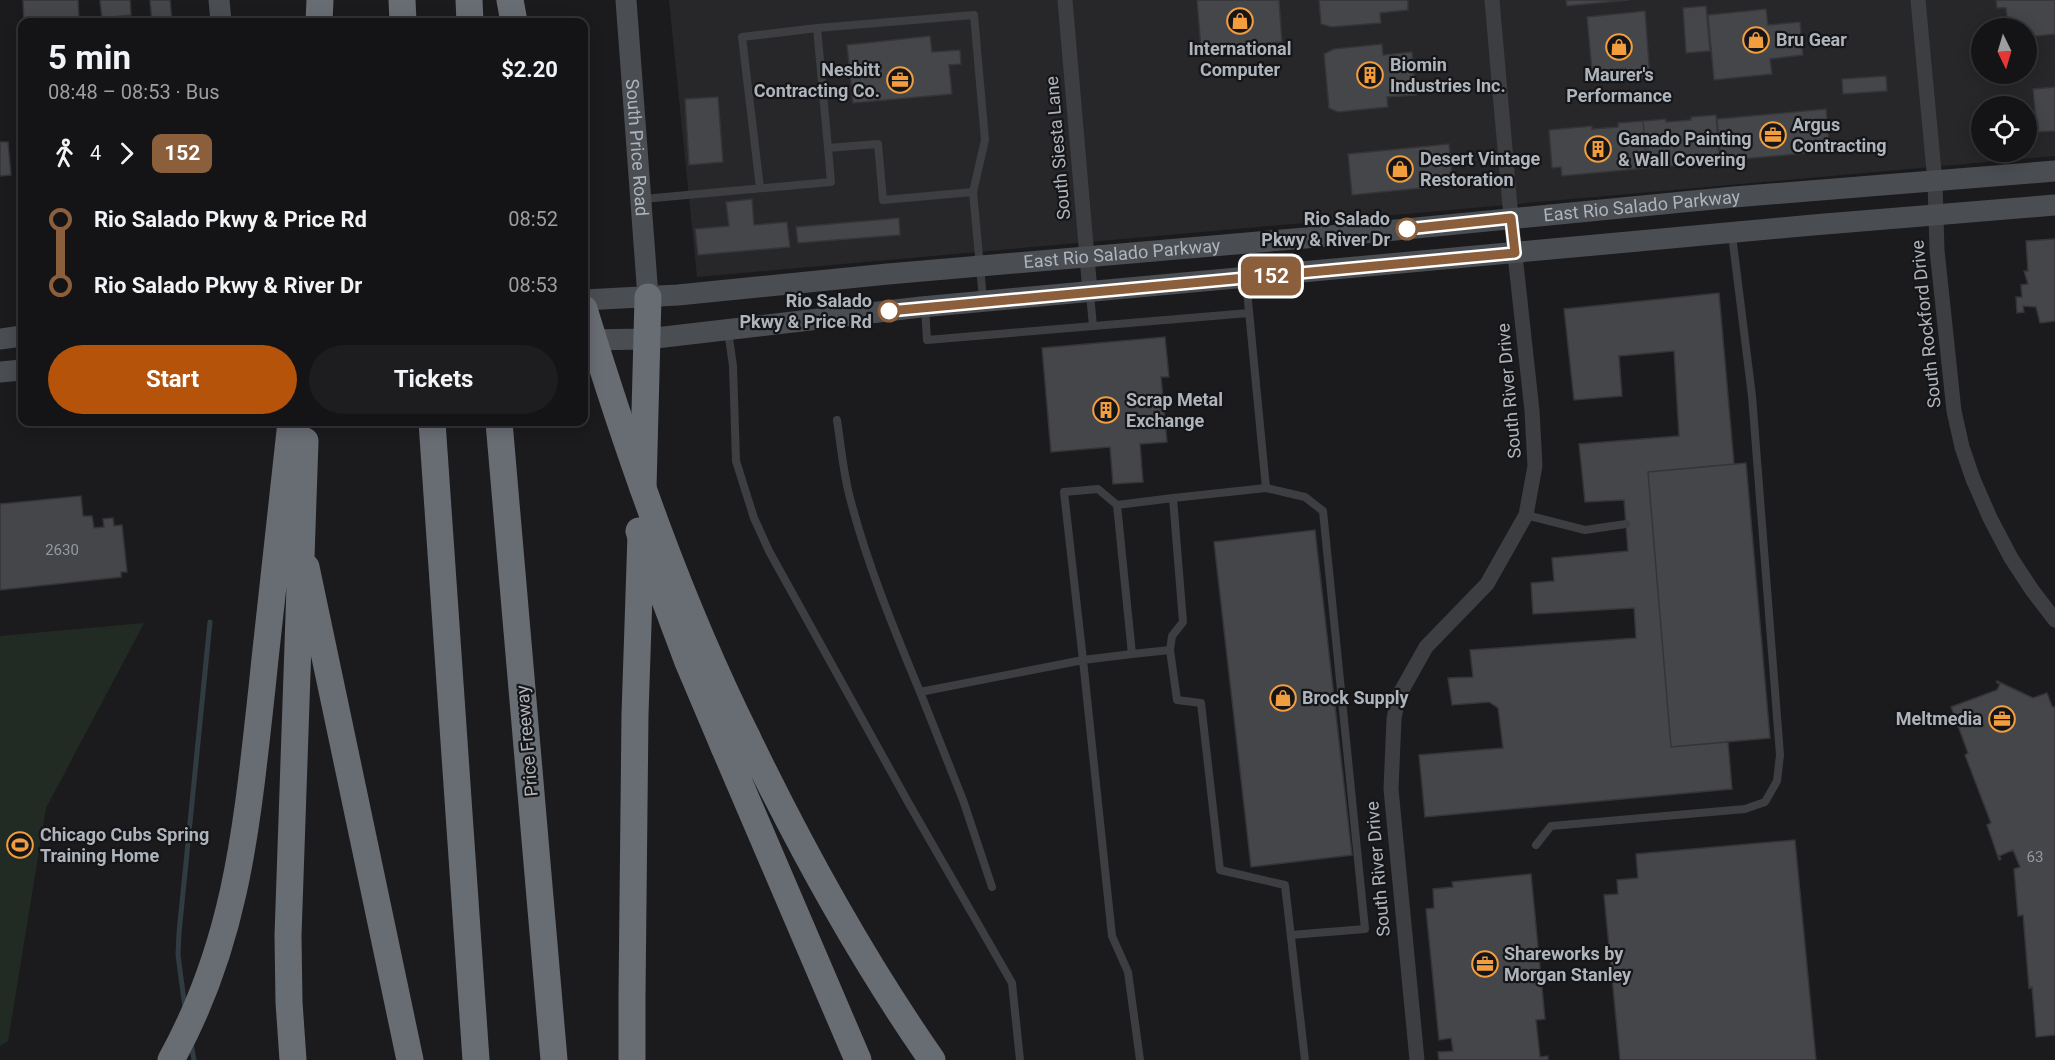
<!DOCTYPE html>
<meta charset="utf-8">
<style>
body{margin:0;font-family:Roboto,sans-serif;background:#1d1d1f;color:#f1f3f6;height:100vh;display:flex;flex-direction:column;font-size:22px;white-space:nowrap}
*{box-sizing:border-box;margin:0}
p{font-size:20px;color:#9d9ea1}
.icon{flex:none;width:33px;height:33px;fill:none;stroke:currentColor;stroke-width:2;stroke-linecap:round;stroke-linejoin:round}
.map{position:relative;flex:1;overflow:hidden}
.details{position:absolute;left:18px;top:18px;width:570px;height:408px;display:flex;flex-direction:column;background:#141416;border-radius:12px;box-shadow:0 3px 15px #0003,0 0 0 2px #333335}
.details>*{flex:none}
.badge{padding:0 12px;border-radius:9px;font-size:21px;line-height:39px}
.needle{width:39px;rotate:175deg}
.tools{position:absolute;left:1971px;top:18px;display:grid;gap:12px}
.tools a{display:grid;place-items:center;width:66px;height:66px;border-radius:50%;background:#141416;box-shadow:0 3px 15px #0003,0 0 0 2px #333335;font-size:30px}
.map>.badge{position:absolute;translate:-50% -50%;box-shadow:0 0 0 3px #fff}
.legs{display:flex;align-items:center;gap:9px;height:66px;padding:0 30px;font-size:20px}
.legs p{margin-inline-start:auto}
.headline{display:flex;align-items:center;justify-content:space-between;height:102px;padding:0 30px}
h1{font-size:33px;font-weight:700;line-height:45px}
.action{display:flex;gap:12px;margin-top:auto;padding:12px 30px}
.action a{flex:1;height:69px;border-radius:36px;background:#b45309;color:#fff;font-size:24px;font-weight:700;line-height:69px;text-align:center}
.action a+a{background:#1d1d1f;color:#f1f3f6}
ul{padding:0 30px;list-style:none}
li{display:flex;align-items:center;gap:21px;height:66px;font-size:22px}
li i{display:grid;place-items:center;width:9px;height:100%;margin:0 8px;background:currentColor}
li i::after{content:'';width:15px;height:15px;margin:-8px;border:4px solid;border-radius:50%;background:#141416}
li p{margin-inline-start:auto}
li:first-child i{background:linear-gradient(#0000 50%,currentColor 0)}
li:last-child i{background:linear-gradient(currentColor 50%,#0000 0)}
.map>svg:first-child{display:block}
.built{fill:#27272a;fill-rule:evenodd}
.green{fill:#222b23}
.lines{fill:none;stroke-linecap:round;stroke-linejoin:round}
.stream{stroke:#303c42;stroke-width:5}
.building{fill:#45464a;stroke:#353539;stroke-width:1.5}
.lane{stroke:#3c3e42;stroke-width:8}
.street{stroke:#3c3e42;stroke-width:15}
.secondary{stroke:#4a4d52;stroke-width:21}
.highway{stroke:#686c73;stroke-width:27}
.highway-bridge{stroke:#686c73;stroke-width:27}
.line-1-casing{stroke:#fff;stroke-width:14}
.line-1{stroke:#8b5e3c;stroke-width:9}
.stop-1-dot{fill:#fff;stroke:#8b5e3c;stroke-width:3}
.labels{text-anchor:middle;stroke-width:4.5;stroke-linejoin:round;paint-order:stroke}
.number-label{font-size:15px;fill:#9498a0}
.poi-label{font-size:18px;font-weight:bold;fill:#aeb4bc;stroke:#161618;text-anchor:start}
.street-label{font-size:18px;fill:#aeb4bc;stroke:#161618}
.stop-label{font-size:18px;font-weight:bold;fill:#aeb4bc;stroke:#161618;text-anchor:end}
</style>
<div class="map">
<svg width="2055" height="1060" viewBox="0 0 2055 1060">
<rect width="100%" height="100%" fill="#1b1b1d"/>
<!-- built -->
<path class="built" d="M669,0H2055V156L697,277ZM1982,28H2026V74H1982ZM1982,106H2026V152H1982Z"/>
<!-- green -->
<path class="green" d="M144,623L46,808L8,1041L0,1046V636Z"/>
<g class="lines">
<!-- stream -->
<path class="stream" d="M185,1008L178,955L179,933L210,622
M191,1044L194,1060"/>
</g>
<!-- building -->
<path class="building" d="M23,0H78L79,22H24Z
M100,0H130L131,15L102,18Z
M150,0H170L172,22H152Z
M1197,0H1279L1282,42L1201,49Z
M1319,0H1408V10L1380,13L1381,23L1331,27L1321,24Z
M1566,0H1629L1567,6Z
M1996,0H2055V34L2026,37V28H2008L2006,8H1997Z
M1706,6L1710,51L1686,53L1683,8Z
M1766,9L1768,25L1800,22L1803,55L1770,59L1772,74L1714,80L1708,15Z
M1645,11L1650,77L1593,82L1587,17Z
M930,36L932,52L960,50L961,64L949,65L952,94L853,103L847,45Z
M1382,44L1383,55L1412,52L1416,95L1387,97L1388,107L1338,112L1329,108L1324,54L1334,49Z
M1886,76L1887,91L1843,94L1842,79Z
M2055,87V131L2037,132L2033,89Z
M718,97L723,162L689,165L685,99Z
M1826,109L1830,151L1721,161L1717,119Z
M1716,115L1720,162L1647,168L1643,121L1666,119V122L1691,120V117Z
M1643,121L1647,168L1562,176L1561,167L1552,168L1549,130L1592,126V129L1618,127V123Z
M0,142H8L11,175L0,176Z
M1449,144L1453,185L1352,195L1348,154Z
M752,199L754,225L787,222L790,247L698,255L695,229L729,226L726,202Z
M899,218L900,235L798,243L796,227Z
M2055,239V321L2040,323L2036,307L2023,306L2024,312L2017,313L2016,297H2022L2021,285L2028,284L2024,271H2028L2026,241Z
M1719,293L1734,464L1648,472L1671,747L1728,742L1732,789L1425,817L1419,755L1503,748L1498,708L1489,702L1452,705L1448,678L1473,677L1470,650L1636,638L1634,608L1533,614L1531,583L1554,581L1552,558L1628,551L1624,500L1585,502L1579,444L1679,436L1674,351L1619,356L1622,396L1574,400L1564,309Z
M1165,337L1169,377H1161L1167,442L1140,444L1143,482L1113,484L1110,447L1051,452L1042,348Z
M1746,463L1770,738L1671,747L1648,472Z
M81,496L83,516H92L94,528L104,527L103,519L113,518L114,526L122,525L127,572H121V577L0,590V504Z
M1315,530L1352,855L1251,867L1214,542Z
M1997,681L2033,698L2047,693L2052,706L2055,708V1035L2036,1037L2032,987L2029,988L2023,915L2018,916L2014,869L2020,867L2013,850L1999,856L2001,859L1999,860L1987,825L1991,823L1965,755L1968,753L1951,707L1997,690L2000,684L1997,683Z
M1795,840L1816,1060H1620L1604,895L1618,894L1617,880L1638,878L1636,854Z
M1531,874L1545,1019L1536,1020L1540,1057L1548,1056V1060H1439L1438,1052L1453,1051L1451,1038L1439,1040L1426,909L1434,908L1433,889L1453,887L1452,882Z"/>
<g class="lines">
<!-- lane -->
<path class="lane" d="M828,148L817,28L974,15L985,140L973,192
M760,188L742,37L817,28
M643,199L831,182L828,148L878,144L883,200L973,192L983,299
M1246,280L1266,488L1173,498L1183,622L1172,636L1170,650L1177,700L1201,703L1220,870L1285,885L1305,1060
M1090,294L1093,326
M925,308L927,340L1249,313
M728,331L733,366L736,461L754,518L769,551L908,802L1012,983L1020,1060
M837,420C841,446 843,472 850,498C867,564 894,629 920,692L1083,660L1112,936L1128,972L1140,1060
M1266,488L1305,497L1323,511L1365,929L1291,935
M1117,505L1098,489L1064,492L1083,660L1132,654
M1526,515L1585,530L1626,524
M1170,650L1132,654L1117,505L1173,498
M920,692L963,800L992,887
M1536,845L1551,826L1745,809L1765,802L1777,781L1780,755L1752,396L1732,235"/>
<!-- street -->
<path class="street" d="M1065,0L1090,292
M1918,0L1935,182L1937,250L1954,411L1962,447L1973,479L1990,518L2011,558L2032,590L2055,620
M1417,1060L1391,789L1394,719L1398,697L1426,647L1487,584L1526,515L1535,466L1532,411L1511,218L1492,0"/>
<!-- secondary -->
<g class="secondary">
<path d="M219,0L221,22"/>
<path id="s1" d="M626,0L648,297"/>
<path id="s2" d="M584,300L678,295L888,274L1375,232L1734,197L2055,171"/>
<path d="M0,339L22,336"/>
<path d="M584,340L647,339L921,307L1813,225L2055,205"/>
<path d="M0,372L22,370"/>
</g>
<!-- highway -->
<path class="highway" d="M402,0L403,22
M469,0L470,22
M510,0L514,22
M319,22L320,0
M432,422L476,1060
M499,422L554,1060
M643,488L648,297
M306,567L410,1060
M747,737C801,849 861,958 932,1060
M724,747L858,1060
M632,1060V995L635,714L641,535"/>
<!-- highway-bridge -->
<path class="highway-bridge" d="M584,309C629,455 679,600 747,737
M639,531L688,662L724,747
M171,1060C238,939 247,822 262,688C271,599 281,510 291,422
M293,1060L289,1002L288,936L305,441"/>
</g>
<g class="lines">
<!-- line-1 casing -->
<g class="line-1-casing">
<path id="line-1" d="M889,311L1515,253L1511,218L1407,229"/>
</g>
<!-- line-1 -->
<use href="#line-1" class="line-1"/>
</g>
<!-- icons -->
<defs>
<g id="shop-ring" transform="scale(1.35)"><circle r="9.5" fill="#161618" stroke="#f29e3e" stroke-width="1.5"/><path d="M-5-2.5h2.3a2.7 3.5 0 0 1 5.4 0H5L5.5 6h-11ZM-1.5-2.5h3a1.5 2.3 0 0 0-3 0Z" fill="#f29e3e"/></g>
<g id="building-ring" transform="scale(1.35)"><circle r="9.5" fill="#161618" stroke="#f29e3e" stroke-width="1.5"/><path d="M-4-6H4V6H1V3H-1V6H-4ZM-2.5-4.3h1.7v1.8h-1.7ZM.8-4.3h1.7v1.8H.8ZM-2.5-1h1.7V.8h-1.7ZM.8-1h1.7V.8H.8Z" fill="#f29e3e"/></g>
<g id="office-ring" transform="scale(1.35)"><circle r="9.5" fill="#161618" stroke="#f29e3e" stroke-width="1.5"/><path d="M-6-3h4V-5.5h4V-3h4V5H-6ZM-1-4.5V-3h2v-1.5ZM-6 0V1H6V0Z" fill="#f29e3e"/></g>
<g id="stadium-ring" transform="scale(1.35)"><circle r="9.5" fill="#161618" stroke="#f29e3e" stroke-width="1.5"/><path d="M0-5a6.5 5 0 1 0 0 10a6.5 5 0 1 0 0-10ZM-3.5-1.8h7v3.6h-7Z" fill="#f29e3e"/></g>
</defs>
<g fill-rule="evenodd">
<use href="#shop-ring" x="1240" y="21"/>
<use href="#shop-ring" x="1756" y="40"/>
<use href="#shop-ring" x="1619" y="47"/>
<use href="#building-ring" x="1370" y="75"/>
<use href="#office-ring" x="900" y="80"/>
<use href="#office-ring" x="1773" y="135"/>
<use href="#building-ring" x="1598" y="149"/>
<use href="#shop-ring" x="1400" y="169"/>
<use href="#building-ring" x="1106" y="410"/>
<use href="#shop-ring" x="1283" y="698"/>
<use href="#office-ring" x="2002" y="719"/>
<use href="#stadium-ring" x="20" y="845"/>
<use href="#office-ring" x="1485" y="964"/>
</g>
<!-- markers -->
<g class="stop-1-dot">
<circle cx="1407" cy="229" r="10"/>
<circle cx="889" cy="311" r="10"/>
</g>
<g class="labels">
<!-- number labels -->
<g class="number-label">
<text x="62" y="555">2630</text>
<text x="2035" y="862">63</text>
</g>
<!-- poi labels -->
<g class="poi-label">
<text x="1776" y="46">Bru Gear</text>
<text x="1240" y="55" text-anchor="middle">International<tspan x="1240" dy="21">Computer</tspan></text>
<text x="1390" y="71">Biomin<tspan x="1390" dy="21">Industries Inc.</tspan></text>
<text x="880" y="76" text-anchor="end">Nesbitt<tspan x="880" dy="21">Contracting Co.</tspan></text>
<text x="1619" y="81" text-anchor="middle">Maurer's<tspan x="1619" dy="21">Performance</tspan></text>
<text x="1792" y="131">Argus<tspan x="1792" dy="21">Contracting</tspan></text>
<text x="1618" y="145">Ganado Painting<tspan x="1618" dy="21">&amp; Wall Covering</tspan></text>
<text x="1420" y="165">Desert Vintage<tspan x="1420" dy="21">Restoration</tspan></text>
<text x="1126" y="406">Scrap Metal<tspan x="1126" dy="21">Exchange</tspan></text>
<text x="1302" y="704">Brock Supply</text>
<text x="1982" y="725" text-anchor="end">Meltmedia</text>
<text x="40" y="841">Chicago Cubs Spring<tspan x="40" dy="21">Training Home</tspan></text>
<text x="1504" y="960">Shareworks by<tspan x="1504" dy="21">Morgan Stanley</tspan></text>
</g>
<!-- street labels -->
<g class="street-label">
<text transform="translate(1058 148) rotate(-95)" y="6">South Siesta Lane</text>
<text dy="6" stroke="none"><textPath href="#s1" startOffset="148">South Price Road</textPath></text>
<text dy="6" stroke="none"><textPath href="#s2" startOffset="1062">East Rio Salado Parkway</textPath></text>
<text dy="6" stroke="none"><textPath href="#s2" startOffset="540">East Rio Salado Parkway</textPath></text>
<text transform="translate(1926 324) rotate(-96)" y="6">South Rockford Drive</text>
<text transform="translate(1509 391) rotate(-95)" y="6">South River Drive</text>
<text transform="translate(527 741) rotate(-95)" y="6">Price Freeway</text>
<text transform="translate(1378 869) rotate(-95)" y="6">South River Drive</text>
</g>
<!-- stop labels -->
<g class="stop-label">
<text x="1390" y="225">Rio Salado<tspan x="1390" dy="21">Pkwy &amp; River Dr</tspan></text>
<text x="872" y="307">Rio Salado<tspan x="872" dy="21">Pkwy &amp; Price Rd</tspan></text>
</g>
</g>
</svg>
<div class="tools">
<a><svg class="needle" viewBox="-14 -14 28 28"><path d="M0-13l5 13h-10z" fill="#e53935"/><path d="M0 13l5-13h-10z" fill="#9d9ea1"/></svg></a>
<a><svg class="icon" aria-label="locate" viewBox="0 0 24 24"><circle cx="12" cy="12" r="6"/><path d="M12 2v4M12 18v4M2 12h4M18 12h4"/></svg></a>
</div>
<b class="badge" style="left:1271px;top:276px;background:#8b5e3c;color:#fff">152</b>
<section class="details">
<div class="headline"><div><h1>5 min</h1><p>08:48 – 08:53 · Bus</p></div><b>$2.20</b></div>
<div class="legs"><svg class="icon" aria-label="walk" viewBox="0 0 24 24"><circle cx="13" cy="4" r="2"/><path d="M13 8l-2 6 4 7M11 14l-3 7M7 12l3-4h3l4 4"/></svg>4<svg class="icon" aria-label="forward" viewBox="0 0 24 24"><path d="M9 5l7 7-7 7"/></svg><b class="badge" style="background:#8b5e3c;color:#fff">152</b></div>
<ul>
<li><i style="color:#8b5e3c"></i><b>Rio Salado Pkwy &amp; Price Rd</b><p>08:52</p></li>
<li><i style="color:#8b5e3c"></i><b>Rio Salado Pkwy &amp; River Dr</b><p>08:53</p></li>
</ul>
<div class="action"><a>Start</a><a>Tickets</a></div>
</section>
</div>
